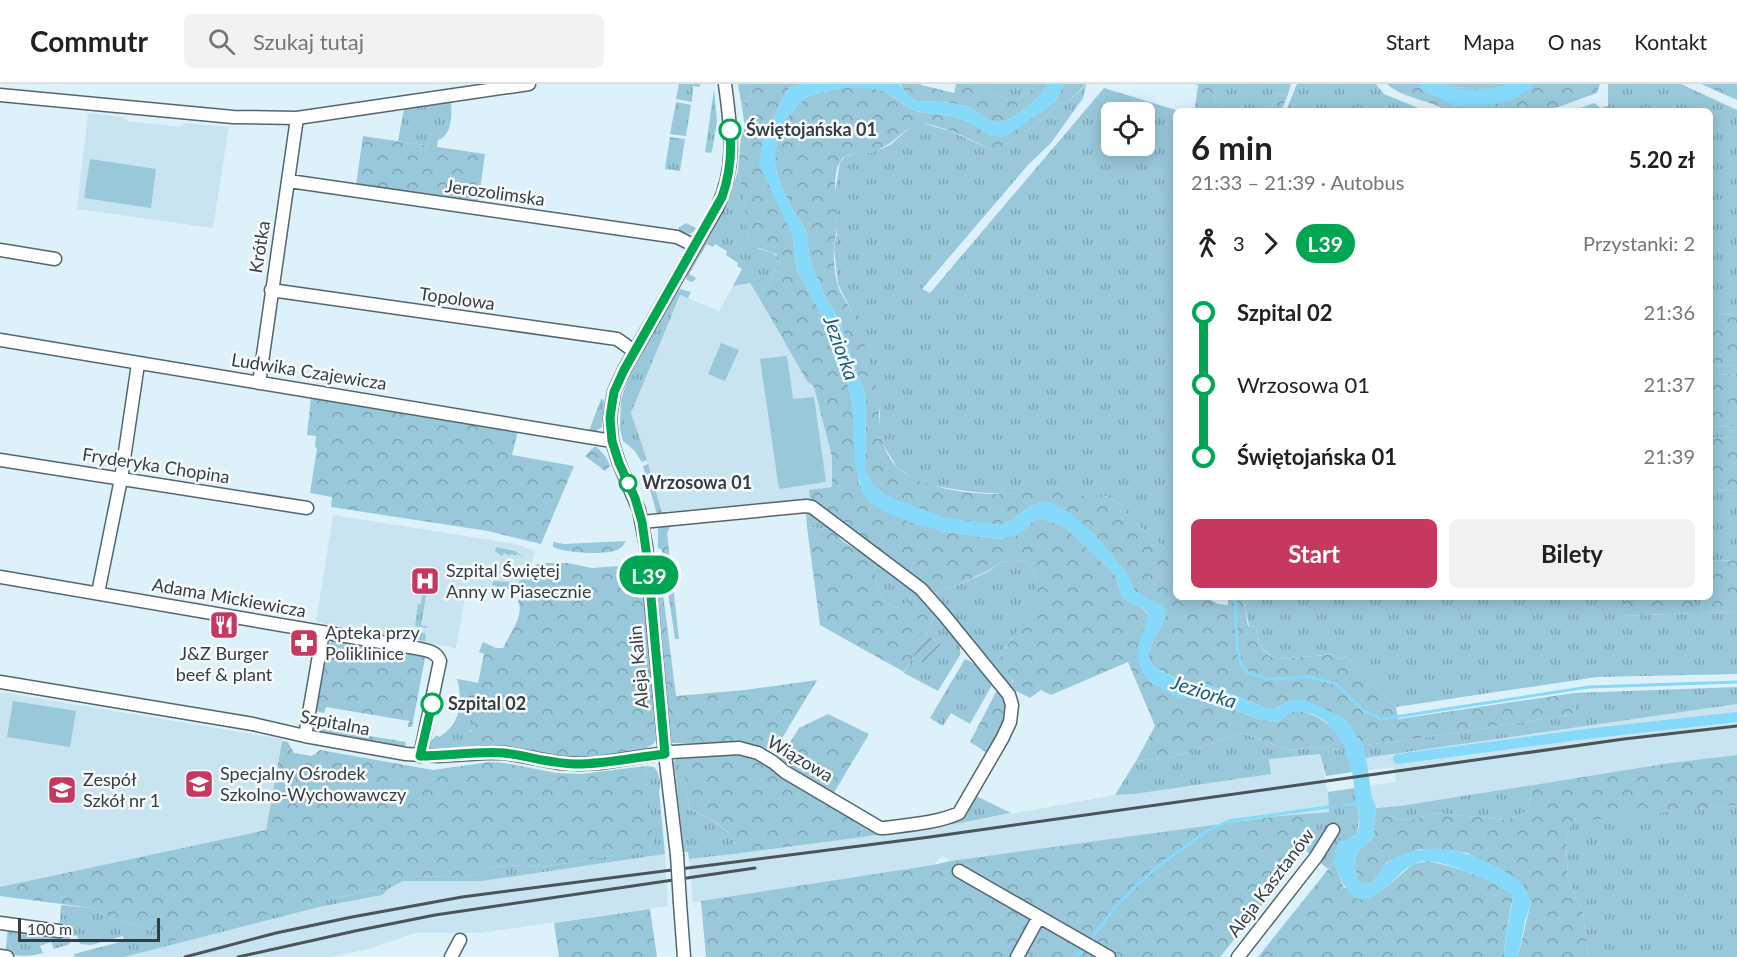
<!DOCTYPE html>
<html lang="pl">
<meta charset="utf-8">
<style>
body{margin:0;font-family:Lato,sans-serif;background:#f2f2f2;color:#202124;height:100vh;display:flex;flex-direction:column;font-size:22px;white-space:nowrap}
*{box-sizing:border-box;margin:0}
p{font-size:20px;color:#757577}
.icon{flex:none;width:33px;height:33px;fill:none;stroke:currentColor;stroke-width:2;stroke-linecap:round;stroke-linejoin:round}
.map{position:relative;flex:1;overflow:hidden}
.sheet{position:absolute;left:1173px;top:24px;width:540px;height:492px;display:flex;flex-direction:column;background:#fff;border-radius:9px;box-shadow:0 3px 15px #0003}
.sheet>*{flex:none}
.badge{padding:0 12px;border-radius:20px;font-size:21px;line-height:39px}
.tools{position:absolute;left:1101px;top:18px;display:grid;gap:12px}
.tools a{display:grid;place-items:center;width:54px;height:54px;border-radius:9px;background:#fff;box-shadow:0 3px 15px #0003;font-size:30px}
.scale{position:absolute;left:18px;bottom:15px;width:142px;box-sizing:border-box;padding-left:6px;border:3px solid #363e42;border-top:0;font-size:16px;line-height:21px;white-space:nowrap;color:#363e42;-webkit-text-stroke:4px #f7fbfd;paint-order:stroke}
.map>.badge{position:absolute;translate:-50% -50%;box-shadow:0 0 0 3px #fff}
.legs{display:flex;align-items:center;gap:9px;height:66px;padding:0 18px;font-size:20px}
.legs p{margin-inline-start:auto}
.headline{display:flex;align-items:center;justify-content:space-between;height:102px;padding:0 18px}
h1{font-size:33px;font-weight:700;line-height:45px}
.primary-button{display:flex;gap:12px;margin-top:auto;padding:12px 18px}
.primary-button a{flex:1;height:69px;border-radius:9px;background:#c7385f;color:#fff;font-size:24px;font-weight:700;line-height:69px;text-align:center}
.primary-button a+a{background:#f2f2f2;color:#202124}
ul{padding:0 18px;list-style:none}
li{display:flex;align-items:center;gap:21px;height:72px;font-size:22px}
li i{display:grid;place-items:center;width:9px;height:100%;margin:0 8px;background:currentColor}
li i::after{content:'';width:15px;height:15px;margin:-8px;border:4px solid;border-radius:50%;background:#fff}
li p{margin-inline-start:auto}
li:first-child i{background:linear-gradient(#0000 50%,currentColor 0)}
li:last-child i{background:linear-gradient(currentColor 50%,#0000 0)}
header{display:flex;align-items:center;gap:36px;box-sizing:border-box;height:84px;padding:0 30px;background:#fff;border-bottom:2px solid #e0e0e0}
header strong{font-size:28px}
nav{display:flex;gap:33px;margin-inline-start:auto;font-size:21px}
.search{width:420px;height:54px;background:#f2f2f2;display:flex;align-items:center;gap:15px;box-sizing:border-box;padding:0 21px;border-radius:9px;color:#757577;font-size:22px}
.map>svg:first-child{display:block}
.built{fill:#c8e4f0}
.grass{fill:url(#grass-tufts);fill-rule:evenodd}
.forest{fill:url(#forest-crowns)}
.garden{fill:url(#garden-furrows)}
.pitch{fill:#99c8db}
.water{fill:#85d9fa}
.lines{fill:none;stroke-linecap:round;stroke-linejoin:round}
.stream{stroke:#85d9fa;stroke-width:3}
.canal{stroke:#85d9fa;stroke-width:10}
.river{stroke:#85d9fa;stroke-width:16}
.minor-casing{stroke:#54666d;stroke-width:15}
.minor{stroke:#fff;stroke-width:12}
.rail{stroke:#4b5459;stroke-width:3}
.minor-bridge-casing{stroke:#54666d;stroke-width:15;stroke-linecap:butt}
.minor-bridge{stroke:#fff;stroke-width:12}
.line-1-casing{stroke:#fff;stroke-width:14}
.line-1{stroke:#00a651;stroke-width:9}
.stop-1-dot{fill:#fff;stroke:#00a651;stroke-width:3}
.labels{text-anchor:middle;stroke-width:5;stroke-linejoin:round;paint-order:stroke}
.stop-label{font-size:18px;font-weight:bold;fill:#363e42;stroke:#f7fbfd;text-anchor:start}
.street-label{font-size:18px;fill:#363e42;stroke:#f7fbfd}
.poi-label{font-size:18px;fill:#363e42;stroke:#f7fbfd;text-anchor:start}
.water-label{font-size:20px;font-style:italic;fill:#1b5e74;stroke:#f7fbfd}
</style>
<header>
<strong>Commutr</strong>
<div class="search"><svg class="icon" aria-label="search" viewBox="0 0 24 24"><circle cx="10" cy="10" r="6"/><path d="M15 15l6 6"/></svg>Szukaj tutaj</div>
<nav><a>Start</a><a>Mapa</a><a>O nas</a><a>Kontakt</a></nav>
</header>
<div class="map">
<svg width="1737" height="873" viewBox="0 0 1737 873">
<defs>
<pattern id="grass-tufts" width="24" height="20" patternUnits="userSpaceOnUse" patternTransform="scale(1.5)"><rect width="24" height="20" fill="#99c8db"/><path d="M3 7l-1-3M5 7V3M7 7l1-3M15 17l-1-3M17 17v-4M19 17l1-3" fill="none" stroke="#7ea4b3"/></pattern>
<pattern id="forest-crowns" width="20" height="18" patternUnits="userSpaceOnUse" patternTransform="scale(1.5)"><rect width="20" height="18" fill="#99c8db"/><path d="M2 6a3 3 0 1 1 6 0M12 15a3 3 0 1 1 6 0" fill="none" stroke="#7ea4b3"/></pattern>
<pattern id="garden-furrows" width="10" height="10" patternUnits="userSpaceOnUse" patternTransform="scale(1.5)"><rect width="10" height="10" fill="#99c8db"/><path d="M-1 1l2-2M0 10L10 0M9 11l2-2" fill="none" stroke="#7ea4b3"/></pattern>
</defs>
<rect width="100%" height="100%" fill="#ddf1fa"/>
<!-- built -->
<path class="built" d="M88,29L123,33L127,37L181,43L185,39L229,43L213,144L77,125Z
M750,199L807,297L814,303L832,373V403L809,406L810,415L663,428L631,329L680,211L719,227L733,202Z
M333,431L516,460L535,467L525,510L498,503L497,506L467,502L456,564L316,538Z
M0,608L282,655L266,746L0,803Z
M1737,620V671L1670,679L1400,722L1376,724L1368,702L1396,698L1394,683L1367,686L1365,674Z
M1320,670L1328,708L1329,728L951,777L942,772L933,781L693,819L689,775L742,769L960,739L1115,711L1135,710L1271,690L1269,675Z
M665,770L668,822L481,849H415L369,865L330,873H124L319,823L381,811L388,805L403,797H482Z"/>
<!-- grass -->
<path class="grass" d="M679,0H700V3L693,2L692,18L676,15Z
M738,0H750C754,10 748,16 742,23Z
M973,0H1039L1017,16H1009Z
M1214,0H1291L1287,13L1278,9L1270,27H1219L1214,13Z
M1297,0H1376L1384,10L1426,27H1286Z
M1453,0H1494L1487,5L1452,3Z
M1608,0H1681L1737,26V230L1710,231V27H1573L1594,19L1601,24L1608,22Z
M1086,1L1083,14L1051,59L1028,81L922,205L930,209L1104,4L1179,27H1176V478L1160,460L1132,436L1119,420L1106,412L1097,415L1078,411L1058,404L1004,410L974,408L927,401L912,394L897,383L885,364L880,350V329L865,263L854,232L838,200L834,165L837,151V139L834,114L840,78L846,72L858,69H870L890,61L912,42L921,39L950,47L995,67L1037,40L1059,20L1070,16ZM1112,28H1144V62H1112Z
M714,5L717,37L712,67L710,69L705,68Z
M451,18C452,31 452,51 438,56L437,63L398,57L404,24Z
M676,18L691,21L686,52L670,50Z
M670,53L685,55L680,87L665,85Z
M738,86C740,98 744,111 745,123C747,135 743,150 752,160C759,168 773,166 780,175L770,199L758,212L750,199L733,202L742,185L737,182L738,179L726,171L727,167L715,160L713,163L707,160L689,190L696,194L693,198L687,196L686,193C706,157 728,126 738,86Z
M686,139L696,144C692,152 687,150 680,148L678,144Z
M680,205L691,208L688,214L680,211L631,329L647,376L642,378L634,366L623,357L620,345L621,316L629,292L676,210Z
M1737,281V290L1710,291V282Z
M601,315L604,316L602,343L596,347H589Z
M1737,342V353L1710,354V343Z
M648,380L662,428H666V429L657,430L643,382Z
M1737,406V476L1710,477V407Z
M806,428L820,434L830,445L807,443Z
M496,463L515,467L524,473L517,470L515,472L511,470L510,472L504,469L502,472L495,467Z
M1019,476L1030,480C1035,489 1038,501 1037,511C1034,526 1014,552 1005,564L1014,606L1009,604L956,538L935,509L955,502L988,488L1001,478Z
M876,478L914,506L909,517L902,523L892,524L881,514L875,493Z
M531,483L525,510L493,501V497L518,499C523,495 525,486 531,483Z
M423,492L436,495H429L421,541L428,543L427,544L415,542L418,520H421L422,511L420,510Z
M1243,513H1624L1625,532L1694,529V513H1701L1702,529L1737,528V590L1597,593L1396,623L1347,573L1335,575L1334,570L1279,575L1271,572L1259,561L1257,543L1249,542Z
M938,528L960,560V571L938,607L904,589L913,573L928,581L941,560L925,550Z
M387,543L425,549L426,552L425,557L383,550Z
M965,575L979,582L992,598V601L970,640L951,629L943,642L930,634Z
M457,595L469,597L462,623L474,638L473,644L470,647L474,664L432,667L428,663L431,657L437,651L439,653C461,641 463,616 457,595Z
M1737,603V620L1365,674L1363,661L1402,657L1576,630L1574,609Z
M1242,649L1289,666L1316,663L1348,667L1352,688L1326,692L1320,670L1269,675L1271,690L1135,710L1115,711L1136,677L1173,673Z
M683,674L689,725C703,731 722,740 731,752C735,758 738,764 742,769L689,775L688,768H684L674,678L676,675Z
M646,682L654,683C659,688 662,701 659,707L665,770L482,797H403L388,805L382,811L319,823L124,873H75L74,870L124,857L123,852L91,861L80,860L77,851L70,853V860L54,865L51,858L40,862L43,869C31,873 17,872 5,870L8,846L59,853L61,821L92,824L110,834L154,847L311,819L382,804L397,795L411,792L450,793L481,790L490,784L507,781L542,783L653,765Z
M1533,701L1528,727L1507,736L1437,729L1416,735L1398,736L1376,724L1400,722Z
M1355,704L1359,734L1357,750L1336,766L1334,778L1328,785L1306,767L1313,758L1302,747L1319,729L1329,728L1328,708Z
M976,712L1011,729L960,739L862,753L861,739H936L972,713Z
M1737,721V873H1588L1583,829L1568,795L1566,758L1571,737Z"/>
<!-- forest -->
<path class="forest" d="M750,0H802L789,4L782,16L762,60L793,153L795,177L798,188L829,244L831,260L835,278L848,301L852,318L859,400L941,447L974,452L1002,455L1025,446L1033,437L1040,434L1065,443L1102,478L1116,492L1122,514L1139,522L1149,531L1145,546L1150,598L1178,613L1211,617L1256,634L1278,638C1282,635 1285,631 1289,629C1293,626 1299,627 1303,628C1324,633 1338,647 1348,667L1316,663L1289,666L1242,649L1173,673L1136,677L1155,642L1128,578L1051,611L1041,606L1030,614L1014,606L1012,602L1013,597L1000,575C1014,543 1051,518 1030,480L1019,476L1001,478L988,487L955,502L935,509L849,445L823,422L810,415L809,406L832,403V373L814,303L807,297L758,212L770,199L780,175L776,170L755,163L750,158L746,149L745,122L738,86L741,54L745,44L742,23C748,16 754,10 750,0Z
M900,0H921V1L954,9L956,0H973L1009,16H1017L1039,0H1049C1041,12 1013,39 998,38C985,38 977,25 965,22C958,21 950,18 943,18C933,17 924,19 915,16C906,13 905,6 900,0Z
M1064,0H1086L1070,16L1059,20L1037,40L995,67C979,60 930,34 915,41C902,47 894,59 881,64C878,66 873,69 869,69C859,71 846,67 840,78C831,92 837,124 837,141C837,149 835,155 834,163C833,173 835,189 837,199C840,210 849,221 854,232C863,252 869,275 875,296C883,326 873,357 896,382C918,405 974,411 1004,410C1021,409 1040,402 1058,404C1076,406 1085,418 1106,412L1119,420L1132,436L1160,460L1176,478V513H1205L1218,520L1228,521V513H1243L1248,542L1257,543L1259,561L1270,572L1280,575L1335,570V575L1347,573L1396,623L1398,635L1574,609L1576,630L1402,657L1363,661L1343,633L1290,617L1275,624H1266L1207,600L1182,597L1154,583L1148,574L1150,564L1166,531L1135,507L1125,487L1092,448L1032,421L1011,436L1000,441L966,437L943,433L910,422L883,410L872,400L865,386L866,312L848,264L841,239L825,213L813,184L809,171L807,150L804,143L792,125L779,97L775,79V71L778,52L786,35L797,22L808,12L819,9L840,4H871L884,7L911,25L920,28L949,32L967,37L990,51L1006,52L1048,23L1056,16Z
M1194,0H1214V13L1219,27H1196L1195,24L1198,1Z
M1387,0H1453L1452,3L1487,5L1494,0H1600L1597,9L1547,27H1447C1428,15 1404,15 1387,0Z
M1701,0H1737V16Z
M1278,9L1287,13L1281,27H1270Z
M363,52L485,70L478,120L356,101Z
M1737,230V281L1710,282V231Z
M1737,290V342L1710,343V291Z
M311,313L518,347L512,371L574,382L541,460L488,447L331,423L332,413L310,409L317,364L315,363L316,352L307,351Z
M1737,353V406L1710,407V354Z
M594,363H597L606,373L610,382L605,387L585,372Z
M658,442H671L667,449L679,555H675L662,468V466L658,464Z
M807,443L830,445L844,458L876,478L875,493L881,514L892,524L902,523L909,517L914,506L938,528L925,550L922,549L913,573L904,588L820,541Z
M626,457C624,460 622,463 619,465C608,472 565,469 553,463V458L564,460Z
M634,470L639,473L641,487H638L636,493L643,509L656,656L653,660L642,667L608,671L571,674L499,663L474,664L468,660C468,648 473,647 474,638L464,632L462,623L469,597L478,599L484,570L479,568L483,558L496,564H503C509,551 525,531 518,517L521,509L525,510L531,483L541,479H568L592,484L619,482L628,479Z
M1737,476V528L1702,529L1701,513H1710V477Z
M660,486L676,612L745,606L817,596L775,666L738,661L672,659L666,611L656,490Z
M1624,513H1694V529L1624,532Z
M332,556L414,570L425,574L412,643H408L409,637L326,623L324,629L316,627L328,561Z
M998,604L1006,611L1008,628L989,670L970,658Z
M828,630L869,650L832,712L785,683L779,676L799,644Z
M314,636L323,637L322,644L406,658L404,665L315,649L311,643Z
M282,657L288,658L294,669L312,672L320,666L433,686L489,678L505,679L556,689L581,690L646,682L654,765L542,783L507,781L490,784L481,790L450,793L411,792L397,795L382,804L311,819L161,860L154,847L110,834L92,824L0,812V803L266,746Z
M748,670L861,739L862,753L742,769C738,764 735,758 731,752C722,739 703,731 689,725L682,671Z
M1737,671V721L1571,738L1566,758L1568,795L1583,829L1588,873H1518L1531,818L1468,769L1440,765H1420L1403,771L1387,778L1373,798L1365,800L1359,798C1350,775 1355,768 1373,754L1376,724L1398,736L1416,735L1437,729L1507,736L1528,727L1533,701L1670,679Z
M1319,729L1302,747L1313,758L1220,873H706L701,817L933,781L951,777L1279,732Z
M1428,777C1455,783 1491,794 1513,811C1510,832 1504,852 1504,873H1258L1334,778L1344,804L1384,805L1413,780Z
M650,825L657,873H559L554,839Z"/>
<!-- garden -->
<path class="garden" d="M922,548L941,560L928,582L913,573Z"/>
<!-- pitch -->
<path class="pitch" d="M90,75L156,85L151,124L84,114Z
M721,259L739,266L725,297L708,290Z
M787,272L793,315L814,313L826,398L779,405L760,275Z
M13,617L76,627L70,663L7,653Z"/>
<!-- water -->
<path class="water" d="M802,0H899C905,6 906,13 915,16C924,19 933,17 943,18C950,18 958,21 965,22C977,25 985,38 998,38C1013,39 1041,12 1049,0H1064L1056,16L1048,23L1022,42L1006,52L1000,53L990,51L967,37L949,32L920,28L911,25L884,7L871,4H840L819,9L808,12L797,22L786,35L778,52L775,79L779,97L792,125L804,143L807,150L809,171L813,184L825,213L841,239L848,264L866,312L865,386L872,400L883,410L943,433L999,441L1011,436L1032,421L1043,417L1055,420L1071,429L1092,448L1125,487L1135,507L1164,523L1166,531L1150,564L1148,574L1154,583L1181,597L1207,600L1266,624H1275L1290,617L1303,615L1343,633L1363,661L1367,686L1352,688L1348,667L1344,660L1325,637L1312,630L1298,627L1289,629L1278,638L1256,634L1211,617L1178,614L1150,598L1143,589L1138,577V563L1149,530L1139,522L1122,514L1116,492L1102,478L1065,443L1040,434L1033,437L1025,446L1016,452L1002,455L974,452L941,447L915,440L883,427L869,418L862,407L855,379L852,318L848,301L835,278L831,260L829,244L798,188L795,177L793,153L759,81L762,60L782,16L789,4Z
M1368,702L1376,724L1373,754C1355,768 1350,775 1359,798L1365,800L1373,798C1378,792 1383,781 1390,777C1427,755 1466,765 1500,785C1508,789 1518,795 1523,801C1526,806 1529,813 1531,818L1525,838L1518,873H1504C1504,852 1511,832 1513,811C1498,799 1445,777 1427,777C1403,777 1391,806 1370,814C1352,821 1343,801 1338,788C1336,784 1334,780 1334,775C1335,769 1337,763 1339,757C1343,756 1350,756 1354,753C1364,746 1357,715 1355,704Z"/>
<g class="lines">
<!-- stream -->
<path class="stream" d="M1453,23L1458,14
M1235,513L1237,563L1241,580L1246,588L1268,595L1309,593L1336,600L1364,627L1382,635L1589,603L1737,598
M1343,721L1359,719
M1090,856L1118,820L1137,801L1156,784L1207,747L1229,737L1335,722
M1076,873L1081,867"/>
<!-- canal -->
<path class="canal" d="M1398,675L1586,650L1737,633"/>
<!-- river -->
<path class="river" d="M1427,0L1458,14L1491,13L1509,8L1524,0
M1353,667L1359,680L1365,723"/>
<!-- minor casing -->
<g class="minor-casing">
<path id="minor" d="M0,11L233,33L297,34L529,0
M289,97L677,153L695,162
M0,166L55,175
M271,206L617,255L634,267
M0,256L612,357
M259,299L297,34
M0,376L307,424
M0,493L416,564C426,566 436,567 440,577L420,672
M98,509L121,395L138,280
M0,598L253,640L305,652L406,670L438,672L486,669H505L560,679L580,680L600,679L672,668L739,664L758,669L773,678L785,688L880,744H884C907,741 938,739 959,729L1002,655L1010,638L1012,621L1009,611L944,531L921,505L812,423L806,422L642,438
M305,652L323,548
M677,771L665,670L646,462L639,426L619,379L612,357L610,334L612,320L614,308L624,286L717,124C737,81 731,46 725,0
M959,787L1109,873
M680,819L684,873
M0,839L59,847
M0,872L7,873
M451,873L460,856
M1017,873L1039,833
M1238,873L1316,773L1333,746"/>
</g>
<!-- minor -->
<use href="#minor" class="minor"/>
<!-- rail -->
<path class="rail" d="M185,873L276,849L352,833L462,813L930,753L1624,655L1737,642
M238,873L355,847L435,831L755,784"/>
<!-- minor-bridge casing -->
<g class="minor-bridge-casing">
<path id="minor-bridge" d="M677,771L680,819"/>
</g>
<!-- minor-bridge -->
<use href="#minor-bridge" class="minor-bridge"/>
</g>
<g class="lines">
<!-- line-1 casing -->
<g class="line-1-casing">
<path id="line-1" d="M432,620L420,672C448,672 476,667 504,669C530,672 555,681 582,680C610,679 637,673 665,670L648,480L642,438L635,414L619,379L612,357L610,334L612,320L614,308L624,286L722,113C730,91 732,70 730,46"/>
</g>
<!-- line-1 -->
<use href="#line-1" class="line-1"/>
</g>
<!-- icons -->
<defs>
<g id="hospital-square" transform="scale(1.5)"><rect x="-9" y="-9" width="18" height="18" rx="4" fill="#c7385f" stroke="#f7fbfd"/><path d="M-5-5h3v3.5h4V-5h3V5h-3V1.5h-4V5h-3Z" fill="#fff"/></g>
<g id="restaurant-square" transform="scale(1.5)"><rect x="-9" y="-9" width="18" height="18" rx="4" fill="#c7385f" stroke="#f7fbfd"/><path d="M-5-6h1v4h1v-4h1v4h1v-4h1v5L-1.5 .5V6h-2V.5L-5-1ZM5-6V6H3V1.5H1.5Q1.5-4 5-6Z" fill="#fff"/></g>
<g id="pharmacy-square" transform="scale(1.5)"><rect x="-9" y="-9" width="18" height="18" rx="4" fill="#c7385f" stroke="#f7fbfd"/><path d="M-2-6h4v4h4v4h-4v4h-4v-4h-4v-4h4Z" fill="#fff"/></g>
<g id="school-square" transform="scale(1.5)"><rect x="-9" y="-9" width="18" height="18" rx="4" fill="#c7385f" stroke="#f7fbfd"/><path d="M0-5L7-2L0 1L-7-2ZM-4 1L0 2.5L4 1V4Q0 6-4 4Z" fill="#fff"/></g>
</defs>
<g fill-rule="evenodd">
<use href="#hospital-square" x="425" y="497"/>
<use href="#restaurant-square" x="224" y="541"/>
<use href="#pharmacy-square" x="304" y="559"/>
<use href="#school-square" x="199" y="700"/>
<use href="#school-square" x="62" y="706"/>
</g>
<!-- markers -->
<g class="stop-1-dot">
<circle cx="730" cy="46" r="10"/>
<circle cx="628" cy="399" r="8"/>
<circle cx="432" cy="620" r="10"/>
</g>
<g class="labels">
<!-- stop labels -->
<g class="stop-label">
<text x="746" y="52">Świętojańska 01</text>
<text x="642" y="405">Wrzosowa 01</text>
<text x="448" y="626">Szpital 02</text>
</g>
<!-- street labels -->
<g class="street-label">
<text transform="translate(495 109) rotate(8)" y="6">Jerozolimska</text>
<text transform="translate(260 163) rotate(-81)" y="6">Krótka</text>
<text transform="translate(457 215) rotate(8)" y="6">Topolowa</text>
<text transform="translate(309 288) rotate(9)" y="6">Ludwika Czajewicza</text>
<text transform="translate(156 382) rotate(9)" y="6">Fryderyka Chopina</text>
<text transform="translate(229 514) rotate(10)" y="6">Adama Mickiewicza</text>
<text transform="translate(639 583) rotate(-95)" y="6">Aleja Kalin</text>
<text transform="translate(335 639) rotate(11)" y="6">Szpitalna</text>
<text transform="translate(800 675) rotate(31)" y="6">Wiązowa</text>
<text transform="translate(1271 799) rotate(-53)" y="6">Aleja Kasztanów</text>
</g>
<!-- poi labels -->
<g class="poi-label">
<text x="446" y="493">Szpital Świętej<tspan x="446" dy="21">Anny w Piasecznie</tspan></text>
<text x="325" y="555">Apteka przy<tspan x="325" dy="21">Poliklinice</tspan></text>
<text x="224" y="576" text-anchor="middle">J&amp;Z Burger<tspan x="224" dy="21">beef &amp; plant</tspan></text>
<text x="220" y="696">Specjalny Ośrodek<tspan x="220" dy="21">Szkolno-Wychowawczy</tspan></text>
<text x="83" y="702">Zespół<tspan x="83" dy="21">Szkół nr 1</tspan></text>
</g>
<!-- water labels -->
<g class="water-label">
<text transform="translate(841 264) rotate(70)" y="7">Jeziorka</text>
<text transform="translate(1204 608) rotate(18)" y="7">Jeziorka</text>
</g>
</g>
</svg>
<div class="tools">
<a><svg class="icon" aria-label="locate" viewBox="0 0 24 24"><circle cx="12" cy="12" r="6"/><path d="M12 2v4M12 18v4M2 12h4M18 12h4"/></svg></a>
</div>
<div class="scale">100 m</div>
<b class="badge" style="left:649px;top:491px;background:#00a651;color:#fff">L39</b>
<section class="sheet">
<div class="headline"><div><h1>6 min</h1><p>21:33 – 21:39 · Autobus</p></div><b>5.20 zł</b></div>
<div class="legs"><svg class="icon" aria-label="walk" viewBox="0 0 24 24"><circle cx="13" cy="4" r="2"/><path d="M13 8l-2 6 4 7M11 14l-3 7M7 12l3-4h3l4 4"/></svg>3<svg class="icon" aria-label="forward" viewBox="0 0 24 24"><path d="M9 5l7 7-7 7"/></svg><b class="badge" style="background:#00a651;color:#fff">L39</b><p>Przystanki: 2</p></div>
<ul>
<li><i style="color:#00a651"></i><b>Szpital 02</b><p>21:36</p></li>
<li><i style="color:#00a651"></i><span>Wrzosowa 01</span><p>21:37</p></li>
<li><i style="color:#00a651"></i><b>Świętojańska 01</b><p>21:39</p></li>
</ul>
<div class="primary-button"><a>Start</a><a>Bilety</a></div>
</section>
</div>
